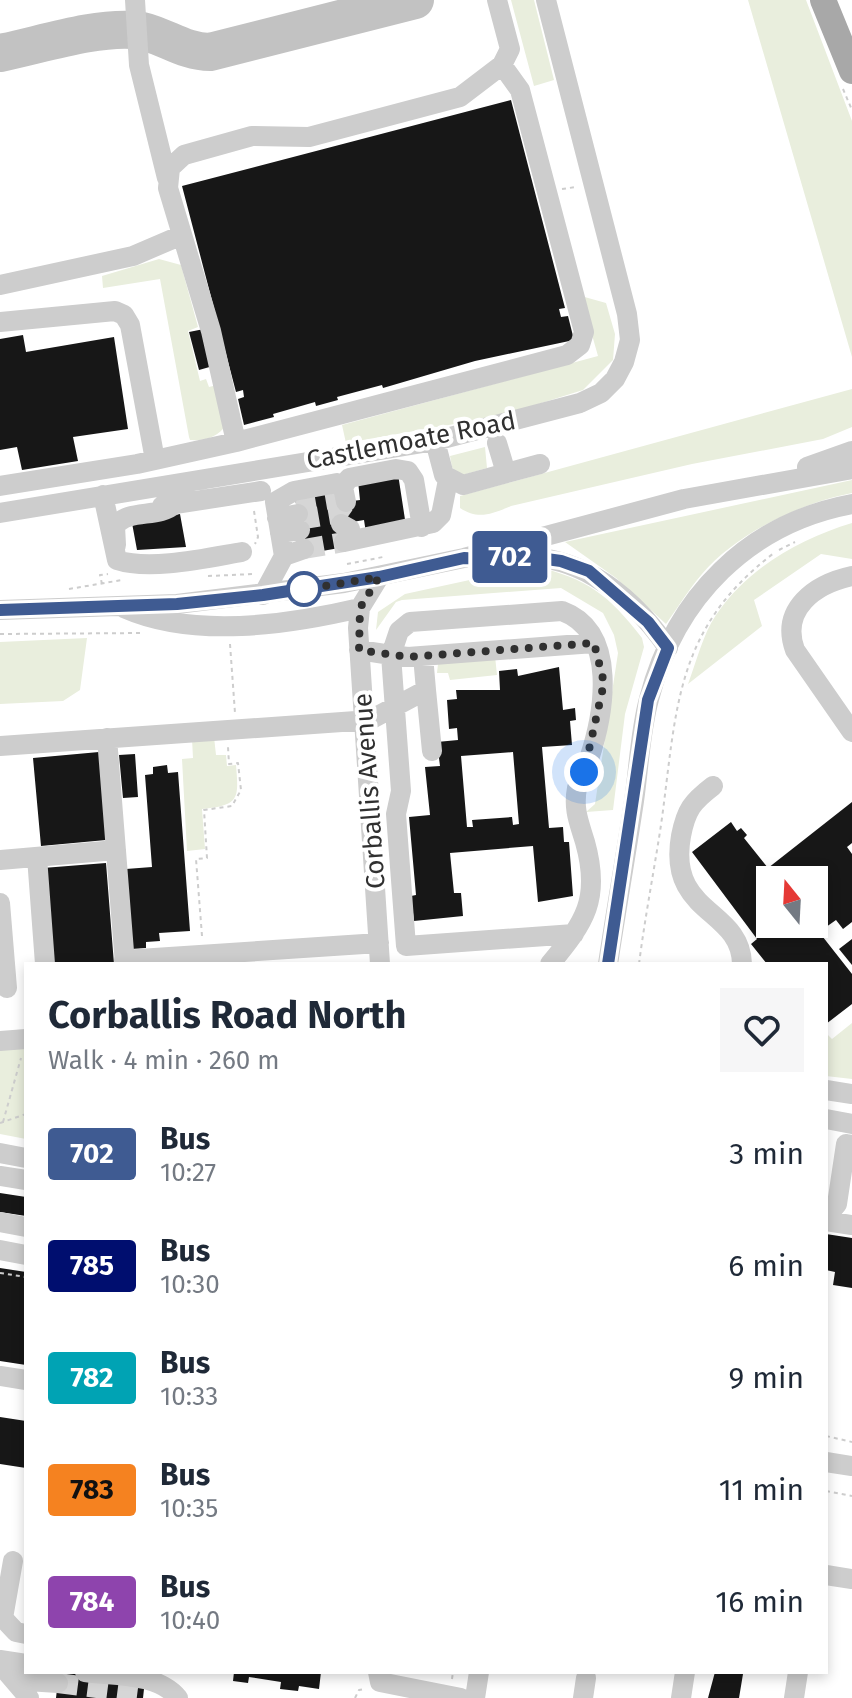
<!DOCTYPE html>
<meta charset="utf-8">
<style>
body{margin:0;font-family:"Fira Sans",sans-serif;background:#f6f6f7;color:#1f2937;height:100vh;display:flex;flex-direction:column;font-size:30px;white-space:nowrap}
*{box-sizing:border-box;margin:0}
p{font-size:26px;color:#747a83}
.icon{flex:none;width:44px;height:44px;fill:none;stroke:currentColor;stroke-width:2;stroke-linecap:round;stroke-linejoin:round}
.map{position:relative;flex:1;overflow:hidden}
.side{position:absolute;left:24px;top:962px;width:804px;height:712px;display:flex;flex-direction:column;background:#fff;border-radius:0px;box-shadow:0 4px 12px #0003}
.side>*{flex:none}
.badge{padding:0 16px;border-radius:6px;font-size:28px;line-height:52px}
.needle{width:52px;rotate:342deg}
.buttons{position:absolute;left:756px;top:866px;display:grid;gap:16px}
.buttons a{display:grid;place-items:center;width:72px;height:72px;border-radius:0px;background:#fff;box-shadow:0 4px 12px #0003;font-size:40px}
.you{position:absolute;width:40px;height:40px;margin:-20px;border:6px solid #fff;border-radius:50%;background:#1a73e8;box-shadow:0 0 0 12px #1a73e833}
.map>.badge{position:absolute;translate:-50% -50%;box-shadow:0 0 0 4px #fff}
.round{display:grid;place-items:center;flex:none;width:84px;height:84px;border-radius:0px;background:#f6f6f7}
.head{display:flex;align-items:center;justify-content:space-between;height:136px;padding:0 24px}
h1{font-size:38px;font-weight:700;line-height:60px}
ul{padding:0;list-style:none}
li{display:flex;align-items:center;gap:24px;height:112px;padding:0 24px}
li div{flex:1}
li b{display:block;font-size:30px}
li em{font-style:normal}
li .badge{min-width:88px;font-weight:700;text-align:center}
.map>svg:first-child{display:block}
.green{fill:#e9eedd}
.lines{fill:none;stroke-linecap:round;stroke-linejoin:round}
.taxiway{stroke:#c2c2c2;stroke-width:38}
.building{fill:#171717;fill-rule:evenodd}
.minor-tunnel{stroke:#d6d6d6;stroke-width:20;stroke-dasharray:20 10;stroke-linecap:butt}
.path{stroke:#cdcdcd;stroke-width:2;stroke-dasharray:4 4;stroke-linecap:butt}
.minor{stroke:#cdcdcd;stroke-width:20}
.major{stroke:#a8a8a8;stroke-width:26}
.line-casing{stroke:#fff;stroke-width:18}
.line{stroke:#3f5b92;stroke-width:12}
.walk{stroke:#303030;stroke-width:8;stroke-dasharray:0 14.4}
.stop-dot{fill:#fff;stroke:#3f5b92;stroke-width:4}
.labels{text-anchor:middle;stroke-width:8;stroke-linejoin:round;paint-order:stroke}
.street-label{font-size:26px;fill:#303030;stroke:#fff}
</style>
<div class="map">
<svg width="852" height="1698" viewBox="0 0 852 1698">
<rect width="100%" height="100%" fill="#fff"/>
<!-- green -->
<path class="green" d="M511,0H534L554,80L534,86Z
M748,0H806L852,121V357Z
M159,259L181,265L198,327L188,331L200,381L206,379L209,387L217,385L227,424C218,437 206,441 190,440L189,437L160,279L103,288L102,276Z
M581,296L606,303L615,334L613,360L583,390L500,416L346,443L342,425L598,356Z
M852,389V427L823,439L692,464L511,506C492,514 478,520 460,508V496Z
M485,447L487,468L459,476L452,467L450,456Z
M852,480V493C801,503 737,533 702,574C689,589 678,607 666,624L616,578L565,542Z
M852,523V559L821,554L754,600L762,626L688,684C696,663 703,634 716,615C748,568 799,539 852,523Z
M534,566C588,579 608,594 642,638L644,647L625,714L613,810L586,812L595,804L618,653L614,635L603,613L561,588L402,600L396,602L376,630L378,612L405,594Z
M87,638L80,690L63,701L0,704V642Z
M495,656L497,675L450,680L448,673H437L438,664Z
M214,737L216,755H226L227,766L236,765C239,800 239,805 202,809L205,849L187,851L182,759L193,758L192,739Z
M852,1023V1079L826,1076V1033L832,1039Z
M26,1043V1139L0,1134V1046Z"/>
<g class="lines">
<!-- taxiway -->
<path class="taxiway" d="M0,53C40,45 94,27 134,30C161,32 181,52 210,52L415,0"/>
</g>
<!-- building -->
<path class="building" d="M511,100L565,308L559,309L561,317L568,316L574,340L475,361L383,388L382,385L337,397L338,400L316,406L315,402L273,414L274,417L244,425L238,399L244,397L243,390L236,392L182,186Z
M204,329L213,366L199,370L189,332Z
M23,335L26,352L114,337L128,429L73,437L78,461L22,470L17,447L0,450V339Z
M398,474L406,526L366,533L364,520L341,524L345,547L305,554L293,487L334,480L338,503L360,500L358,481Z
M180,514L186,547L137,550L132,523Z
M559,667L563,710L575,708L576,720L570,721L572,745L542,747L549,828L563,827L564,842H569L573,896L538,902L533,846L450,853L454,893H461L463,916L414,921L411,896L416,895L409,817L430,815L425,767L440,766L437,742L458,740L457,728L449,729L447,700L457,699L456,690H500L499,671L517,669L518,676ZM513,752L519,824L513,825L512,817L472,820L473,827H467L461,756Z
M99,752L106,840L41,846L33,758Z
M135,754L138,797L123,798L119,755Z
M167,765L168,773L178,772L190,931L159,933L160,941L146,942V948L131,949L126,869L152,867L145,775L153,774V767Z
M852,802V843L847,847L852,854V922L843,929L836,920L819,932L852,974V1004L826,1024V964H767L751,944L757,939L692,852L731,822L737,831L741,828L747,835L744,838L768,868ZM770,880H814V924H770Z
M106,863L114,964H50L43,868Z
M852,939V965L839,949Z
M0,1193L26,1197V1216L0,1212Z
M826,1234L852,1238V1288L833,1285L835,1272L826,1270Z
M0,1268L26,1272V1365L0,1361Z
M0,1417L26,1421V1468L0,1464Z
M59,1672L145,1680L143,1698H56Z
M234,1672H321L319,1689L299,1686L298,1691L280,1689L281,1682L249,1677L248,1683L233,1681Z
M715,1672L743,1674L739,1698H708Z"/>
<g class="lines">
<!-- minor-tunnel -->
<path class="minor-tunnel" d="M296,505L337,498
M299,520L339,513L349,520
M304,549L344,542
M58,1683L143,1694"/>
<!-- path -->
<path class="path" d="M843,89L852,110
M562,189L576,187
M254,511L258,537L255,544
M779,550L795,542
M347,564L383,557
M208,576L254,574
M102,584L100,575L108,574
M69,589L122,580
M0,634L143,633
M230,644L235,713
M202,936L196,859L207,858L204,810L232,806L241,790L238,763L229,764L228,747
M639,964C645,917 654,871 661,825C677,711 673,630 774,553
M3,1122L21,1058
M0,1123L26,1114
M0,1273L26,1277
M826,1436L852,1442
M826,1491L852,1496
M452,1679L453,1672
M355,1698L359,1690L364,1689"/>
<!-- minor -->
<path class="minor" d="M135,0L139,65L167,178
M0,285L133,256L182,235
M0,322L115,311L124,315L130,325L155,460
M435,441L444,475L463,485L540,464
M236,442L211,331L168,188L170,168L184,155L252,136L309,137L460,97L502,65
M497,443L506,473
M807,467L852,451
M0,486L137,464L236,442L567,355L580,345L584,332L520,90L502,65L510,49L497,0
M343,487L349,478L396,469L408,471L414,480L422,527
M103,495L117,560C150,571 207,558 242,552
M162,506L261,491
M0,513L435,441L580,403L601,393L615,379L624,362L630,340L627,314L546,0
M277,518L298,514
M341,524L350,529
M280,533L300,530
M344,542L433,523L441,515L448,480
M116,545L115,526C129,508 158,519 175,504
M284,556L275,502L294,491L337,483L343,487L346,502
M498,560C569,545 629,591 668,648
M852,576C815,584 780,609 795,650L852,732
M379,577L360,608L358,628L380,964
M263,595L284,556L304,549
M124,608C194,639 288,625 360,608
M0,610L177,604L344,583L464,558L684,499L852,469
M359,650L391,655L401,791L396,814L406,946L574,934
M426,690L432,751
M107,738L125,964
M0,746L370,720L426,690L423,656
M713,786C692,802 686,810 681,836C667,915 741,908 742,964
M37,857L45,964
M0,860L116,850
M0,903L7,988
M124,960L379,943
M550,964C585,922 601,899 585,842C579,822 573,809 577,788C580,778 586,769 589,759C604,714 619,632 562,611L410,622L399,631L391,655L408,657L594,643
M608,964C616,910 626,855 634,801C639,767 640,732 649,699C675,597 749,523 852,504
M0,1041L26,1039
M826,1090L852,1094
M826,1119L852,1124
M0,1153L26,1158
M0,1176L26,1180
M826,1217L837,1204L846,1144L852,1145
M826,1221L852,1225
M0,1222L26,1227
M0,1250L26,1255
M0,1376L26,1380
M826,1462L852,1466
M13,1561L3,1618L16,1632L26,1634
M826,1575L852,1579
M0,1660L26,1664
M0,1664L29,1698
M85,1672C114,1676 158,1673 178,1698
M378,1672L380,1682L461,1698
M19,1685L27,1681L58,1683
M475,1698L479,1672
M583,1698L586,1678
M681,1698L685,1672
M794,1698L798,1672"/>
<!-- major -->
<path class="major" d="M823,0L852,71"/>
</g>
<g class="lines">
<!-- line casing -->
<g class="line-casing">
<path id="line" d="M0,610L177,604L263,595L379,577L464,558L498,560L525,556L561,561L589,571L648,622L668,648L648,700L608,964"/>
</g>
<!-- line -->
<use href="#line" class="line"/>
<!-- walk -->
<path class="walk" d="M304,589L301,590L379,577L360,608L359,650L408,657L594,643L604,683L584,772"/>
</g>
<!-- markers -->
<circle class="stop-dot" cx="304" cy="589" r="16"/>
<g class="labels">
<!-- street labels -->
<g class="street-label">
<text transform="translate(411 440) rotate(-11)" y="9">Castlemoate Road</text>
<text transform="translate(369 791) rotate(-94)" y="9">Corballis Avenue</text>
</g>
</g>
</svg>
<div class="buttons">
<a><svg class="needle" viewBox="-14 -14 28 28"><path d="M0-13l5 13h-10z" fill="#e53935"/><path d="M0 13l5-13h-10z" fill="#747a83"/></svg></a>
</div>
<div class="you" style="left:584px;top:772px"></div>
<b class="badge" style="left:510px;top:557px;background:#3f5b92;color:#fff">702</b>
<section class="side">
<div class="head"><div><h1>Corballis Road North</h1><p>Walk · 4 min · 260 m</p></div><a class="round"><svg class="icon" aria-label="heart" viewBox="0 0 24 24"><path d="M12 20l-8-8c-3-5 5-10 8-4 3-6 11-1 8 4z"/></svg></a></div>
<ul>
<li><span class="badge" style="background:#3f5b92;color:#fff">702</span><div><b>Bus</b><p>10:27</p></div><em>3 min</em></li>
<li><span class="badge" style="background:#000e6f;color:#fff">785</span><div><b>Bus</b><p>10:30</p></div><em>6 min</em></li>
<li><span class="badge" style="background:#00a3b4;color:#fff">782</span><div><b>Bus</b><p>10:33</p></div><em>9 min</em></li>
<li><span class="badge" style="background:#f58220;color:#111">783</span><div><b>Bus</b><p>10:35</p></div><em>11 min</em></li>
<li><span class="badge" style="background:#8e44ad;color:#fff">784</span><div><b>Bus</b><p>10:40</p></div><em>16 min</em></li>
</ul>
</section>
</div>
